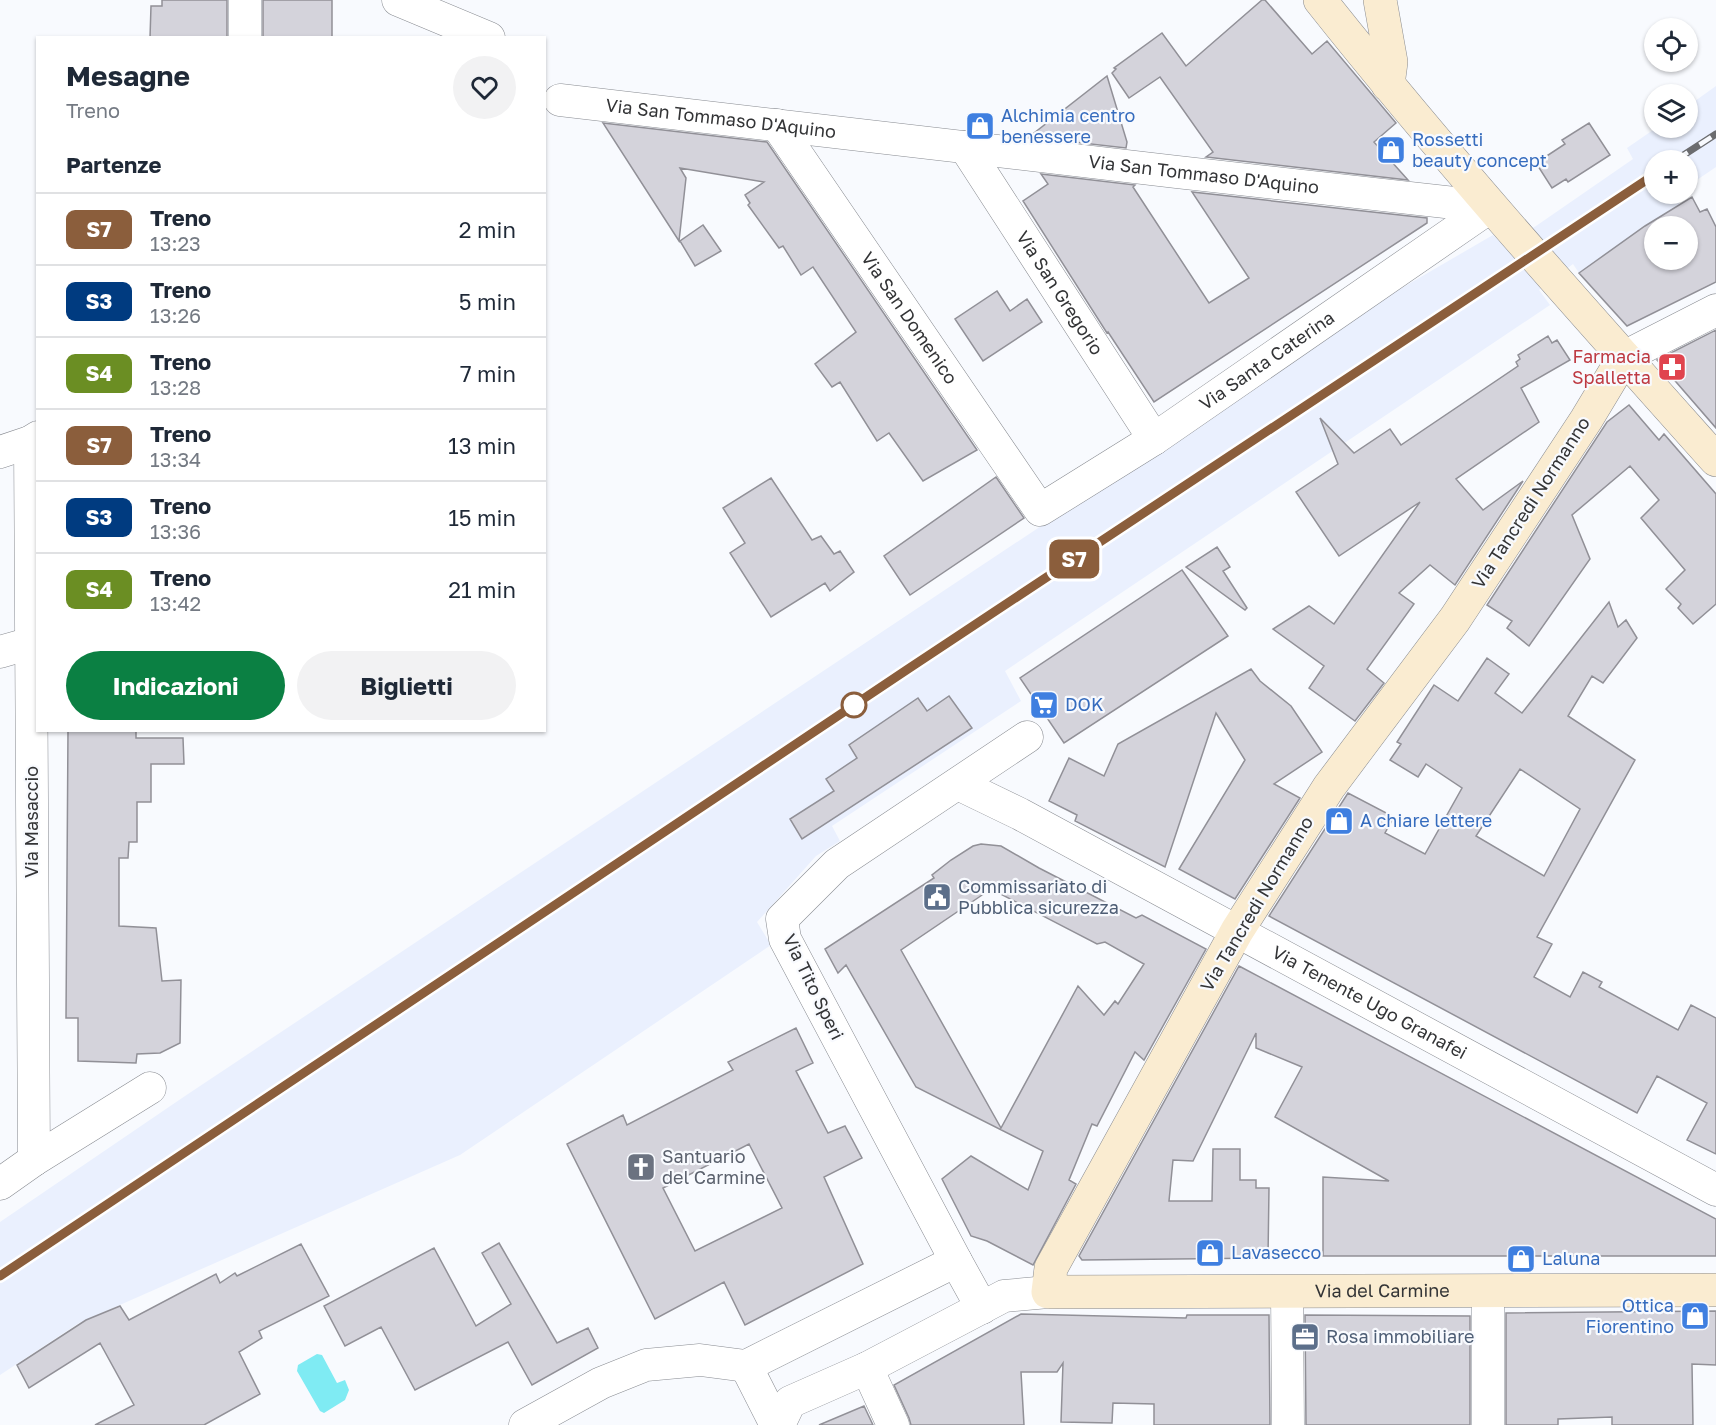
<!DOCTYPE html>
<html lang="it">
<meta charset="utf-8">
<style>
body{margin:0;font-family:"Golos Text",sans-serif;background:#f2f2f3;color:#1f2937;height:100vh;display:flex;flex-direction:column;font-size:22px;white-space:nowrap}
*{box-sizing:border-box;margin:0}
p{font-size:20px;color:#747a83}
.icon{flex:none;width:33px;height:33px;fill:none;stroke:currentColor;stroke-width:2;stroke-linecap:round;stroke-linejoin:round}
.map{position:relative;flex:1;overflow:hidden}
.sheet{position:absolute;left:36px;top:36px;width:510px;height:696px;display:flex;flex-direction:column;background:#fff;border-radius:0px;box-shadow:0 2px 4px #0004}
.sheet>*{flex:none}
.badge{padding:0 12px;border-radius:9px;font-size:21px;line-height:39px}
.tools{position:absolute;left:1644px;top:18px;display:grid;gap:12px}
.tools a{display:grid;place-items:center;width:54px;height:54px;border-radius:50%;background:#fff;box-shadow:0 2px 4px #0004;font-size:30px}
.map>.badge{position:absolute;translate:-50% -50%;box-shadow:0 0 0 3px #fff}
h2{padding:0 30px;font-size:22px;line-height:54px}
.round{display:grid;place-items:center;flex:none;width:63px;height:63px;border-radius:32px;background:#f2f2f3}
.summary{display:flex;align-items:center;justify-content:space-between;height:102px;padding:0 30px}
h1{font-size:28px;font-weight:700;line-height:45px}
.cta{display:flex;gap:12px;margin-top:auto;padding:12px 30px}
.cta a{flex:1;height:69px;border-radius:36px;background:#0b8043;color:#fff;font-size:24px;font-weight:700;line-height:69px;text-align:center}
.cta a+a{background:#f2f2f3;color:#1f2937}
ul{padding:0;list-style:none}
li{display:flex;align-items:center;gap:18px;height:72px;padding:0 30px;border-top:2px solid #e0e1e3}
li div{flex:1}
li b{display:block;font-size:22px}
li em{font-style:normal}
li .badge{min-width:66px;font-weight:700;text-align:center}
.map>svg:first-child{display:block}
.built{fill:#eaf0fe}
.water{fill:#7febf3}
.building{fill:#d4d3db;stroke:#919097;stroke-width:1.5;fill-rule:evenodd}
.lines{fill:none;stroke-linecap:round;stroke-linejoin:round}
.street-casing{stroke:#888b91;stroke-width:33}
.secondary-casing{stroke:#888b91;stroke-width:34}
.street{stroke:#fff;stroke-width:32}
.secondary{stroke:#faecd1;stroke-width:33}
.rail-casing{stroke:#6b6c6f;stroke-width:7}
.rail{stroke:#f8fafe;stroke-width:4.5;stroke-dasharray:14;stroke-linecap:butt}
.line-casing{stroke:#fff;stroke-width:14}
.line{stroke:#8b5e3c;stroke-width:9}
.stop-dot{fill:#fff;stroke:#8b5e3c;stroke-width:3}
.labels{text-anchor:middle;stroke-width:4.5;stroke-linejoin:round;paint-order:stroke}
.shop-label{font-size:18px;fill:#366cbe;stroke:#f8fafe;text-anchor:start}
.street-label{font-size:18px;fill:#333436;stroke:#f8fafe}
.health-label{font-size:18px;fill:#be3a42;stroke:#f8fafe;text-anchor:end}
.service-label{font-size:18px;fill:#4e5e75;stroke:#f8fafe;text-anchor:start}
.worship-label{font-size:18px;fill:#5b616d;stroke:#f8fafe;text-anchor:start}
</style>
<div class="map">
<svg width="1716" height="1425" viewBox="0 0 1716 1425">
<rect width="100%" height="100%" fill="#f8fafe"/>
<!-- built -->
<path class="built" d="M1716,86V167L1688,186V160H1654V194H1676L1674,195L1681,207L1653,221L1579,273L1573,264L1539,290L1550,305L1005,671L1021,701L832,826L840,841L816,856L757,922L771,945L460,1155L79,1323L0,1375V1222L185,1096L1376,303L1493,235L1503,245L1536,226L1633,159L1627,148L1656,128H1688V106Z"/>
<!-- water -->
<path class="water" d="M317,1354L322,1355L337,1383L345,1380L349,1390L345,1400L324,1413L320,1411L297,1371L298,1365Z"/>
<!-- building -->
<path class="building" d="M162,0H227V38H150L151,6H162Z
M263,0H332V38H263Z
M1262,0H1265L1312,54L1327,41L1396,123L1374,142L1408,180L1206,157L1213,152L1160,77L1129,98L1112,73L1116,69L1114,68L1162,33L1186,66Z
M1107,76L1127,142L1126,148L1029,137Z
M603,123L767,142L977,450L923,481L889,433L877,441L840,382L832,387L815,364L856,332L813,267L801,275L783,246L779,248L748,205L750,203L745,195L764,182L680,168L686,178L679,241Z
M1589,123L1610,155L1568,182L1566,179L1552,188L1536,163L1565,144L1562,140Z
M1041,174L1135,185L1133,187L1209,303L1249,278L1192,192L1427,218V223L1154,402L1108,332L1107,333L1023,201L1048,184Z
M1692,197L1700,212L1707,209L1716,227V282L1627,326L1579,273L1645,226ZM1654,226H1688V260H1654Z
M703,225L721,251L695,266L680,241Z
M997,291L1010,311L1027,299L1042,322L983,361L955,319Z
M1716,330V428L1657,360Z
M1548,336L1552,343L1557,340L1570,360L1521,388L1539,422L1456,479L1483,510L1523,481L1455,585L1430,565L1399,593L1414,604L1367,669L1384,683L1355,721L1309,688L1324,666L1273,629L1309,606L1334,624L1420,502L1339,556L1296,492L1338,464L1320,418L1354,453L1390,429L1401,445L1518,366L1516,362L1520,359L1518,355Z
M1629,405L1659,440L1664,434L1716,494V604L1693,624L1678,608L1681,604L1666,589L1685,570L1641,518L1659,500L1630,466L1572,515L1590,559L1529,646L1507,628L1512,621L1487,605L1607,422Z
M996,477L1024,518L910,595L884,556Z
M771,478L812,540L821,536L834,554L840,551L854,572L830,591L825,583L771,617L730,553L745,543L723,508Z
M1217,547L1230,567L1223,571L1247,608L1245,610L1186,567Z
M1182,570L1228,636L1064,743L1020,678Z
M1609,602L1618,627L1626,620L1637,638L1603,683L1592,676L1568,716L1635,760L1537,937L1552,944L1534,977L1570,997L1583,972L1602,982L1599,987L1678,1030L1691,1005L1716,1018V1154L1687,1140L1707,1103L1657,1076L1637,1113L1269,916L1348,793L1394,817L1385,833L1425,854L1462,788L1426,764L1418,777L1390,760L1401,744L1397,742L1434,685L1458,701L1487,658L1509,674L1495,693L1522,713ZM1520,769L1580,809L1544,876L1476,836Z
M1251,669L1260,681L1291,706L1322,752L1274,784L1300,798L1235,899L1179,869L1245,760L1216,713L1165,867L1075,821L1077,815L1049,801L1069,758L1104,776L1118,744Z
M949,696L972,728L802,839L790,819L834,791L826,779L857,758L849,745L918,698L927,711Z
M68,730H136V738H183L184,764H151V802H137V842H129L128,858H119V926L156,928L162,981L181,980L180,1043L160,1053L137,1054L136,1063L78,1061V1018H66Z
M981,844L1001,846L1039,868L1136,918L1142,915L1206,949L1144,1060L1135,1052L1097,1126L1092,1124L1069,1180L1076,1184L1033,1265L987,1241L971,1236L942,1179L971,1156L1028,1190L1043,1151L916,1087L846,965L838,973L825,949L934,878L932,875L951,860L973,846ZM991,889L1097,944L1105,942L1144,964L1118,1004L1115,1001L1104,1015L1078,986L1001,1128L901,950Z
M1239,966L1716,1219V1256H1323V1177L1389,1181L1275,1117L1302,1067L1256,1048V1033L1193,1161L1173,1160L1169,1201H1212L1213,1149H1240V1180H1256V1188H1269L1268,1258L1082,1260L1079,1256Z
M796,1028L813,1063L796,1071L828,1133L845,1126L862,1158L824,1177L863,1264L745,1325L724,1282L655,1319L567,1144L623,1115L627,1125L733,1070L728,1062ZM749,1144L782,1208L695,1251L663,1188Z
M499,1243L557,1343L588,1328L598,1348L532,1385L508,1342L415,1390L381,1327L345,1346L324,1306L434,1248L476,1326L511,1304L482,1253Z
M301,1244L329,1296L259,1331L262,1338L239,1352L260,1394L204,1425H95L134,1405L100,1343L29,1388L17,1365L86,1320L120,1306L129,1320L216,1274L220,1283L235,1273L237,1276Z
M1716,1311V1365L1692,1364L1693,1425H1612V1417L1558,1419V1425H1506V1313Z
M1021,1314L1186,1318L1187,1315H1269L1270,1425H1154V1404L1113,1403L1112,1423L1061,1422L1063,1363L1057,1372H1021L1024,1425H911L909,1418L894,1385Z
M1305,1315L1470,1316V1425H1306Z
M864,1406L873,1425H819Z"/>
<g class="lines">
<!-- street casing -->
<g class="street-casing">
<g id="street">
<path d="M398,0L489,38"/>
<path d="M245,38V0"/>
<path id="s1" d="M560,100L1177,172L1490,207"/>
<path id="s2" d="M777,125L1040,510L1154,439L1490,207"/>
<path id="s3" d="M965,147L1154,439"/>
<path d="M1624,357L1716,310"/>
<path d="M0,452L30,442L38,437"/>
<path d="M0,652L31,643"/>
<path id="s4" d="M958,784L1020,814L1716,1190"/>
<path d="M34,1160L150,1088"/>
<path d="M0,1184L34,1160L30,442"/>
<path d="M956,1261L785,939L782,919L837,864L1027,737"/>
<path d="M1488,1291V1425"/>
<path d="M1287,1292L1288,1425"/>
<path d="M746,1366L776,1425"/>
<path d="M867,1368L893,1425"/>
<path d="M525,1425L601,1383L646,1365L700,1360L746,1366L956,1261L982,1308"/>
<path d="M779,1425L790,1402L867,1368L1004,1296L1048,1292"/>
</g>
</g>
<!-- secondary casing -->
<g class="secondary-casing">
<g id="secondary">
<path d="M1320,0C1446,159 1581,309 1716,460"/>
<path d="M1380,0L1391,62L1388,85"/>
<path id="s5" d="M1624,357L1586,420L1455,619L1329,787L1237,931L1051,1268L1048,1292L1716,1290"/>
</g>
</g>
<!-- street -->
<use href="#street" class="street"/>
<!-- secondary -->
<use href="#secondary" class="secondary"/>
<!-- rail casing -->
<g class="rail-casing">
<path id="rail" d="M1676,160L1716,134
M0,1276L846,710L1654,175"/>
</g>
<!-- rail -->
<use href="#rail" class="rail"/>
</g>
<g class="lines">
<!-- line casing -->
<g class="line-casing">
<path id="line" d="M0,1276L905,671L1654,175"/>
</g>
<!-- line -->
<use href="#line" class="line"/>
</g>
<!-- icons -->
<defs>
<g id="shop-square" transform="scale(1.5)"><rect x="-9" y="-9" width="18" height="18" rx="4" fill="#3f7fe0" stroke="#f8fafe"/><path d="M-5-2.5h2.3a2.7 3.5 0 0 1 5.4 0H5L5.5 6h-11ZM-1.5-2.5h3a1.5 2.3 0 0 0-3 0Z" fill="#fff"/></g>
<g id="pharmacy-square" transform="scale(1.5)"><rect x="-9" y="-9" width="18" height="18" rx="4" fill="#e0444e" stroke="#f8fafe"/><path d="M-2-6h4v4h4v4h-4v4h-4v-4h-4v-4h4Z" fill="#fff"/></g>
<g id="supermarket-square" transform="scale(1.5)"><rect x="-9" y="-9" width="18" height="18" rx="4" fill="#3f7fe0" stroke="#f8fafe"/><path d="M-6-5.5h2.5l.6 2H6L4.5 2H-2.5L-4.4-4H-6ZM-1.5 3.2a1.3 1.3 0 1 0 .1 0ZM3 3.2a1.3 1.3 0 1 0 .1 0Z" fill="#fff"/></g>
<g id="civic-square" transform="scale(1.5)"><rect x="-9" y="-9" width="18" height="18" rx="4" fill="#5c6f8a" stroke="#f8fafe"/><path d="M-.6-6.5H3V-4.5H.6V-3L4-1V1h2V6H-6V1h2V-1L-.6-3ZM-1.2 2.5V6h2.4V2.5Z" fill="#fff"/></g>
<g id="church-square" transform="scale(1.5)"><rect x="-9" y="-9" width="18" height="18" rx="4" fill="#6b7280" stroke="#f8fafe"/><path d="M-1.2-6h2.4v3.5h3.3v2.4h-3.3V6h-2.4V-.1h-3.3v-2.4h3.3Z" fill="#fff"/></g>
<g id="office-square" transform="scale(1.5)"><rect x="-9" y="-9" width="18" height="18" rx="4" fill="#5c6f8a" stroke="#f8fafe"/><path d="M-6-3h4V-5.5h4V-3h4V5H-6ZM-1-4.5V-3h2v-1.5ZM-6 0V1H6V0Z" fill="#fff"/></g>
</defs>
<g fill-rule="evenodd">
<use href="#shop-square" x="980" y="126"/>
<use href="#shop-square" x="1391" y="150"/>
<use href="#pharmacy-square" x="1672" y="367"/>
<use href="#supermarket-square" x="1044" y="705"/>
<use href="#shop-square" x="1339" y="821"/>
<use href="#civic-square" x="937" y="897"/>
<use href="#church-square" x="641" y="1167"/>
<use href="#shop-square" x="1210" y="1253"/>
<use href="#shop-square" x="1521" y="1259"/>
<use href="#shop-square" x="1695" y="1316"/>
<use href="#office-square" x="1305" y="1337"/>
</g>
<!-- markers -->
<circle class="stop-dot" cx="854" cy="705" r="12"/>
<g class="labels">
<!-- shop labels -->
<g class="shop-label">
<text x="1001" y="122">Alchimia centro<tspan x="1001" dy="21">benessere</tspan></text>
<text x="1412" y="146">Rossetti<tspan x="1412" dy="21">beauty concept</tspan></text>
<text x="1065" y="711">DOK</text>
<text x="1360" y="827">A chiare lettere</text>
<text x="1231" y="1259">Lavasecco</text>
<text x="1542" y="1265">Laluna</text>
<text x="1674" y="1312" text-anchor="end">Ottica<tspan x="1674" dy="21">Fiorentino</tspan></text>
</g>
<!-- street labels -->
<g class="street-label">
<text dy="6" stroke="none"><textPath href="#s1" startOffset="162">Via San Tommaso D'Aquino</textPath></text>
<text dy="6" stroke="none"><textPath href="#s1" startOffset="648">Via San Tommaso D'Aquino</textPath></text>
<text dy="6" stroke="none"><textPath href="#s3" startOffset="174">Via San Gregorio</textPath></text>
<text dy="6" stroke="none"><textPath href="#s2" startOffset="234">Via San Domenico</textPath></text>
<text dy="6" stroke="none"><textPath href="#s2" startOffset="738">Via Santa Caterina</textPath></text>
<text transform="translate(1531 503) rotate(-57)" y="6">Via Tancredi Normanno</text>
<text transform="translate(32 822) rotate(-90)" y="6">Via Masaccio</text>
<text transform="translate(1257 904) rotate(-59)" y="6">Via Tancredi Normanno</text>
<text transform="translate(813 987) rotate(64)" y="6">Via Tito Speri</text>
<text dy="6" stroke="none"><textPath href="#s4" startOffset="466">Via Tenente Ugo Granafei</textPath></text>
<text dy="6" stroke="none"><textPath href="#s5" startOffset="1436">Via del Carmine</textPath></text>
</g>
<!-- health labels -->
<g class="health-label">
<text x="1651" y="363">Farmacia<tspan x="1651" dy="21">Spalletta</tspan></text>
</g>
<!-- service labels -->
<g class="service-label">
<text x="958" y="893">Commissariato di<tspan x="958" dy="21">Pubblica sicurezza</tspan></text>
<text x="1326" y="1343">Rosa immobiliare</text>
</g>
<!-- worship labels -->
<g class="worship-label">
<text x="662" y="1163">Santuario<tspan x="662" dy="21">del Carmine</tspan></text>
</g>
</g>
</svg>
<div class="tools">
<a><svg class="icon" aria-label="locate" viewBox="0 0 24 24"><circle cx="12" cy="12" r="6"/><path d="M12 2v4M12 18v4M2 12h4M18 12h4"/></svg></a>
<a><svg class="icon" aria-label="layers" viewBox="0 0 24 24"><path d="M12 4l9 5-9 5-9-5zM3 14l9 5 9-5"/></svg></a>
<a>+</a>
<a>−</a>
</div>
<b class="badge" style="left:1074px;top:559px;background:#8b5e3c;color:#fff">S7</b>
<section class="sheet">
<div class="summary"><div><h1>Mesagne</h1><p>Treno</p></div><a class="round"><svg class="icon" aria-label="heart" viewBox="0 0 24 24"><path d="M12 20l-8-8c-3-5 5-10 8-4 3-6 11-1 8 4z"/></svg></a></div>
<h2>Partenze</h2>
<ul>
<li><span class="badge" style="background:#8b5e3c;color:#fff">S7</span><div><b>Treno</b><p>13:23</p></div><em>2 min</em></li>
<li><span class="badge" style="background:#003b80;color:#fff">S3</span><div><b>Treno</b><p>13:26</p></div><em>5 min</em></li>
<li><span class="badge" style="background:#6b8e23;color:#fff">S4</span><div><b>Treno</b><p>13:28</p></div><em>7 min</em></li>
<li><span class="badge" style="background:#8b5e3c;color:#fff">S7</span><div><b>Treno</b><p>13:34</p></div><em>13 min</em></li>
<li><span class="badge" style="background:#003b80;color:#fff">S3</span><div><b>Treno</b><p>13:36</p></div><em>15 min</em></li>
<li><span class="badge" style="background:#6b8e23;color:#fff">S4</span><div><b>Treno</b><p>13:42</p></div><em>21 min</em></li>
</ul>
<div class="cta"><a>Indicazioni</a><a>Biglietti</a></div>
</section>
</div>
